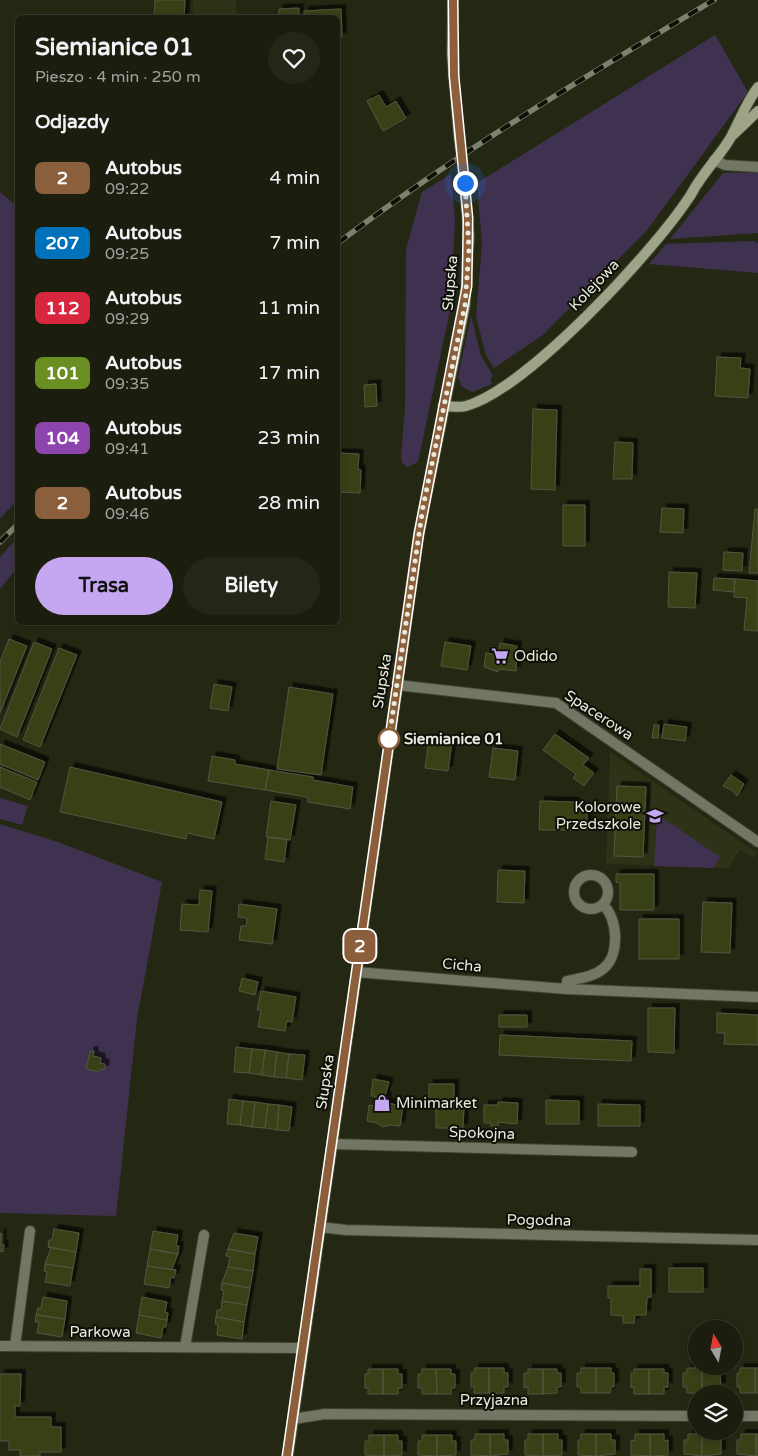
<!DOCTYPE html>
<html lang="pl">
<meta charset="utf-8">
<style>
body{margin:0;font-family:"Varela Round",sans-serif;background:#242717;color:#f1f3f6;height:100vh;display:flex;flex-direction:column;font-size:19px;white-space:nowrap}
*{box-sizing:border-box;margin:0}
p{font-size:16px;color:#a0a29e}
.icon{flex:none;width:28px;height:28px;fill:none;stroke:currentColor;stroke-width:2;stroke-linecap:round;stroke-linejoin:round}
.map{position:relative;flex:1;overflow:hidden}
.side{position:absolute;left:15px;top:15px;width:325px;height:610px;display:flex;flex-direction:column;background:#1b1e0e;border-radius:8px;box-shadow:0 2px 8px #0003,0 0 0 1px #393c2e}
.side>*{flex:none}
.badge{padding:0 10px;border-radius:8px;font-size:18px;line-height:32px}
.needle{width:32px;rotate:350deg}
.controls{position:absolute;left:688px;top:1320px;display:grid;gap:10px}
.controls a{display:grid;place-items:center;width:55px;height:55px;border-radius:50%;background:#1b1e0e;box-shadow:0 2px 8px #0003,0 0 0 1px #393c2e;font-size:25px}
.you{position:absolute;width:25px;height:25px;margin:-12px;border:4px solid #fff;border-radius:50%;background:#1a73e8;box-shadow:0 0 0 8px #1a73e833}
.map>.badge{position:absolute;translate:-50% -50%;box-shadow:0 0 0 2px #fff}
h2{padding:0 20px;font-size:19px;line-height:45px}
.round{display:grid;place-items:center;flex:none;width:52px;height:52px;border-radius:26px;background:#242717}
.headline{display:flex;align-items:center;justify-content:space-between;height:85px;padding:0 20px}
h1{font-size:24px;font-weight:700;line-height:38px}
.primary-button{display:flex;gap:10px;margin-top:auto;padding:10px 20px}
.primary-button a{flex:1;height:58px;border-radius:30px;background:#c5a7f1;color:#111;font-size:20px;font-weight:700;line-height:58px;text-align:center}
.primary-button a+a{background:#242717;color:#f1f3f6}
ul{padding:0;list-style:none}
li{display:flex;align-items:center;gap:15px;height:65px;padding:0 20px}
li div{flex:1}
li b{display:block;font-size:19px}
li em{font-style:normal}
li .badge{min-width:55px;font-weight:700;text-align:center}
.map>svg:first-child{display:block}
.built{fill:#2e3217}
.green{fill:#3f3250}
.building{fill:#394018;stroke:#515640;filter:url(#shadow)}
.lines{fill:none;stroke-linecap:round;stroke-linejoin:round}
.street-casing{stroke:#3f432f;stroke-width:12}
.secondary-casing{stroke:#3f432f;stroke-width:12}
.street{stroke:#727664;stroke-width:10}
.secondary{stroke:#9ea488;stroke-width:10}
.rail-casing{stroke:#7d816f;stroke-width:5.5}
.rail{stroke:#0e0f07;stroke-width:4;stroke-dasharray:11;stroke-linecap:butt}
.secondary-bridge-casing{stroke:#3f432f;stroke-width:12;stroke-linecap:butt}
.secondary-bridge{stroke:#9ea488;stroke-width:10}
.line-casing{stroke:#fff;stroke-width:11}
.line{stroke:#8b5e3c;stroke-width:8}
.walk{stroke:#e7eadc;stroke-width:5;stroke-dasharray:0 9}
.stop-dot{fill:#fff;stroke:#8b5e3c;stroke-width:2.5}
.labels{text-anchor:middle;stroke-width:4;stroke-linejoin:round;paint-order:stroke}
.street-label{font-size:15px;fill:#e7eadc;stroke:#0e0f07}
.poi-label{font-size:15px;fill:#e7eadc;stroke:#0e0f07;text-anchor:start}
.stop-label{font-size:15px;font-weight:bold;fill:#e7eadc;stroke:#0e0f07;text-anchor:start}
</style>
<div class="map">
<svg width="758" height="1456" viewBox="0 0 758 1456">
<defs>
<filter id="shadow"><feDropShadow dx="4.5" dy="-4.5" stdDeviation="0" flood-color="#0009"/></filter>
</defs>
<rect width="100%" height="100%" fill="#242813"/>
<!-- built -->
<path class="built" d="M193,0H236L237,17H194Z
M610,752L757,853L753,858L740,850L728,868L606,864Z"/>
<!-- green -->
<path class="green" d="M715,35L748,92L648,229L543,335L494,368L486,355L476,317L482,243L477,183Z
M758,172V233L670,239L723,173Z
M451,174L455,219L451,306L418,462L408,467L402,463L401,457L405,407L406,249L422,192Z
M0,192L18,207V413L14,428L18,430L17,501L0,518Z
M755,241V243H758V273L649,264L666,244Z
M471,316L481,356L493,376L490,380L492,384L472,392L462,387L458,377Z
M17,538V568L0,589V557Z
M0,798L28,806L22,825L0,819Z
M657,814L720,857L713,868L654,866Z
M0,824L58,842L162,882L137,1019L116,1216L0,1213Z"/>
<!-- building -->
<path class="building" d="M155,0H185L184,18H154Z
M299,8V18H279V9Z
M341,9L342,37H338V18H304V11Z
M379,95L386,107L396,101L406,118L383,131L367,101Z
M717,357L741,358L740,368L750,369L748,398L715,396Z
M376,384L377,406L365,407L364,385Z
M533,409L557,410L555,490L531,489Z
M615,442L633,443L632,479H613Z
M338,453L359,454L358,469L361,470L360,493L338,492Z
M563,505H585V546H563Z
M662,508L684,509L683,533L660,532Z
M755,509H758V573H749Z
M724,552L743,553L742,571L723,570Z
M669,572L697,573L695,608L668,607Z
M714,578L735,579L734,592L713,590Z
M735,579L758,581V631L744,630L747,598L734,597Z
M9,639L27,646L0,713V662Z
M34,642L52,649L17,737L0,729Z
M445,642L471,646L467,670L441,666Z
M500,643L517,646L516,671L498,669V672L484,667L486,653L498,655Z
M59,648L77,655L40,747L23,740Z
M214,684L232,687L228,711L210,708Z
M289,687L333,694L321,775L277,769Z
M664,724L687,727L685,741L662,738Z
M654,725H659L658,738H652Z
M555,734L589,758L583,765L594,773L584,786L573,778L576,774L543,750Z
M429,739L452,742L448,771L425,768Z
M0,744L45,762L38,780L0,764Z
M493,748L518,751L515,780L489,777Z
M212,756L235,760V764L269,770L265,790L208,781Z
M0,767L37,782L30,800L0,787Z
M70,767L222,802L214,839L187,833L186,839L60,812Z
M269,770L313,777V780L353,787L350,809L308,802L307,797L265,790Z
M731,775L744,784L737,796L733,791L723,786Z
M617,786L646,787L643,857L614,856Z
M271,801L296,805L290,840L266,837Z
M540,801L575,802V812H587V830H539Z
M268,837L287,839L284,862L265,859Z
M498,870L525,871L524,903L497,902Z
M616,874H654V910H620V883L616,882Z
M200,890L212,891L208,932L180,930L182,904L199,905Z
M703,902L732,903L730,953L701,952Z
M239,904L277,909L272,944L239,940L241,926H246L247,918L238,917Z
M639,919H679V959H639Z
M242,978L258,982L255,995L239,991Z
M261,991L296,997L292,1022L287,1021L285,1031L258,1027L261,1010H257Z
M648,1008H675L674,1053L648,1052Z
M717,1013L758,1015V1045L724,1044L725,1033H717Z
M499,1015H527V1027H499Z
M500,1035L632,1041L631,1061L499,1055Z
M236,1047L252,1049L249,1073L234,1072Z
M252,1049L265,1050L262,1075L249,1073Z
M265,1050L277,1052L274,1077L262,1075Z
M90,1051H94L93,1056L101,1058L100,1063L105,1064L104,1070L100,1069L99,1072L86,1069Z
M277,1052L289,1054L286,1078L274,1077Z
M289,1054L305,1055L302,1080L286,1078Z
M373,1079L389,1082L385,1096L387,1097L386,1102L403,1107L400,1126L390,1125L383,1127L377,1123L367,1121L369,1105L373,1106L375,1096H371Z
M429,1084H454V1107H464L463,1128H436V1106H429Z
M229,1099L243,1101L240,1125L227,1124Z
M546,1100L579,1101V1124H546Z
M243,1101L255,1102L252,1127L240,1125Z
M255,1102L268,1104L265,1128L252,1127Z
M498,1102L518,1103L517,1124L498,1122V1126H491V1123H484V1105H498Z
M268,1104L279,1105L277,1130L265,1128Z
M598,1104L640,1105V1126H598Z
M279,1105L292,1107L289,1131L277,1130Z
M54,1229L79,1233L76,1252L48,1247L49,1240H52Z
M153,1231L178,1235L176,1246H179L178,1254L150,1249Z
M0,1233L2,1234L1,1244L4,1245L3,1252L0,1251Z
M234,1233L258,1237L255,1254L228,1249Z
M48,1247L76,1252L73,1268L45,1264L51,1248Z
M150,1249L178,1254L172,1269L176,1270L147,1266Z
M228,1249L255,1254L253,1271L228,1267L230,1257L226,1256Z
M45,1264L73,1268L70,1286L45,1282L47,1272L44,1271Z
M147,1266L176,1270L174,1278L171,1277L169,1288L144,1284Z
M228,1267L253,1271L250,1288L222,1283Z
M669,1268H703V1292H669Z
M640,1269H651V1297L647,1298L646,1315H635L634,1323H623V1316L611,1315V1298H608V1286H640Z
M222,1283L250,1288L247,1305L222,1301L224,1291L221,1290Z
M43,1297L67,1301L65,1319L36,1315L38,1308H41Z
M142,1297L167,1302L165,1312L168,1313L167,1320L139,1315Z
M222,1301L247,1305L244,1322L216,1317L217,1310H221Z
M36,1315L65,1319L62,1337L37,1333L39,1322H35Z
M139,1315L167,1320L166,1327H163L161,1338L136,1333Z
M216,1317L244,1322L242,1339L217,1335L218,1325L215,1324Z
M475,1368H489V1393H474L475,1387H471V1373H474Z
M489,1368H504V1373H508V1387H504V1393H489Z
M581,1368H596V1393H581V1387H577V1373H581Z
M596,1368H611V1373H614V1387H611L610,1393H596Z
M687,1368H702V1393H687V1387H683V1373H687Z
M702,1368H717V1373H720L721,1387H717V1393H702Z
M740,1368H755V1393H740V1387H737V1373H740Z
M755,1368H758V1393H755Z
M368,1369H383V1394H368V1388H365V1374H368Z
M383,1369H398V1374H402V1388H398V1394H383Z
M422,1369H436L437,1394H422V1388H418V1374H422Z
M436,1369H451V1374H455V1388H451V1394H437Z
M528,1369H543V1394H528V1387L524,1388V1373H528Z
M543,1369H557V1373H561V1387H557V1393L543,1394Z
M634,1369H649V1394H634V1387L631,1388V1373H634Z
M649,1369H664V1373H668V1387H664V1394H649Z
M0,1374H21L20,1406H15V1417H51V1427H61V1452H40V1456H20V1450H9V1441H0Z
M475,1434H490V1456L471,1455V1440H475Z
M490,1434H504V1440H508V1454L490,1456Z
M528,1434H543V1456L525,1455V1440H528Z
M543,1434H558V1440H562V1455L543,1456Z
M581,1434H596V1456L578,1455V1440H581Z
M596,1434H611V1440H615V1454L596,1456Z
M635,1434H650V1456L631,1455V1440L635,1441Z
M650,1434H664V1441L668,1440V1455L650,1456Z
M688,1434H702V1456L684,1454V1440H688Z
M702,1434H717V1440H721V1454L702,1456Z
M741,1434H756V1456L737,1454V1440H741Z
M756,1434H758V1456H756Z
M369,1435H384V1456L365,1455V1441H369Z
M384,1435H398V1441H402V1455L384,1456Z
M422,1435H437V1456L418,1455V1441H422Z
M437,1435H452V1441H456V1455L437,1456Z"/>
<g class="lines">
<!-- street casing -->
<g class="street-casing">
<path id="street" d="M714,160L725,165L758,167
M397,685L556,703L758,842
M574 892a17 17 0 1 1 34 0a17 17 0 1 1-34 0Z
M356,972L566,989L758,997
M566,989L567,981C580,978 594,977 604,968C620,955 618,918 603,905
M332,1144L632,1152
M320,1227L346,1230L758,1240
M0,1346L302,1348
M15,1346L30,1231
M185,1347L204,1235
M734,1416H758
M293,1419L325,1414L696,1416"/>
</g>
<!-- secondary casing -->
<g class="secondary-casing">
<path id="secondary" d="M453,0L452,54L459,137
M733,135L758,111
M443,406C451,406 459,408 466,406C527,389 652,253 688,199C692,194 694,188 698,183C708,167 722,153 731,137C740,120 746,103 758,87
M288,1456L419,533L465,305L469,237L463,167"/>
</g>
<!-- street -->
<use href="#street" class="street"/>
<!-- secondary -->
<use href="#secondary" class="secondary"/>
<!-- rail casing -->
<g class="rail-casing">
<path id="rail" d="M338,243C457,153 586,76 714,0
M0,542L18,524"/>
</g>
<!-- rail -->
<use href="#rail" class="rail"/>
<!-- secondary-bridge casing -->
<g class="secondary-bridge-casing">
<path id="secondary-bridge" d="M459,137L463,167"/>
</g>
<!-- secondary-bridge -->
<use href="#secondary-bridge" class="secondary-bridge"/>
</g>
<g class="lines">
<!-- line casing -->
<g class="line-casing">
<path id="line" d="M287,1456L419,533L467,286L468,218L454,76L453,0"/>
</g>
<!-- line -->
<use href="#line" class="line"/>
<!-- walk -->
<path class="walk" d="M389,739L423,507L465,305L469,249L465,183"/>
</g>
<!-- icons -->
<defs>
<g id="supermarket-bare" transform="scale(1.35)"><path d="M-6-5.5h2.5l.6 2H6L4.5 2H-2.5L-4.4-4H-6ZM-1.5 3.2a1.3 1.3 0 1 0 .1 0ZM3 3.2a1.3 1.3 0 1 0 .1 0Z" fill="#c5a7f1" stroke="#0e0f07" stroke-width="2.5" paint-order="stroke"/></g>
<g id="school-bare" transform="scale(1.35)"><path d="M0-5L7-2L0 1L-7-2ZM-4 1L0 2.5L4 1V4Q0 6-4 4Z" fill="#c5a7f1" stroke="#0e0f07" stroke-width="2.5" paint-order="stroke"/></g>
<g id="shop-bare" transform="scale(1.35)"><path d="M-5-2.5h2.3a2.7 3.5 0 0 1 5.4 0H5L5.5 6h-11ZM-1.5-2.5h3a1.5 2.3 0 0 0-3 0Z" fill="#c5a7f1" stroke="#0e0f07" stroke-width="2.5" paint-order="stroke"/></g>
</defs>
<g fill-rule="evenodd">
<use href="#supermarket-bare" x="500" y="656"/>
<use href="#school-bare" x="655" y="816"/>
<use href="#shop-bare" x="382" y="1103"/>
</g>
<!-- markers -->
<circle class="stop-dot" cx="389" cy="739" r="10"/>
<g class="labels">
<!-- street labels -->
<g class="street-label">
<text transform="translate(450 283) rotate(-85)" y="5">Słupska</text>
<text transform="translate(594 285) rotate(-46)" y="5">Kolejowa</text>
<text transform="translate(382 681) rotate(-81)" y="5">Słupska</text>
<text transform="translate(599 715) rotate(33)" y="5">Spacerowa</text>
<text transform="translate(462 965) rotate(5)" y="5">Cicha</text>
<text transform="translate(325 1082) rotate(-82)" y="5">Słupska</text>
<text transform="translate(482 1133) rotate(2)" y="5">Spokojna</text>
<text transform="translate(539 1220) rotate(1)" y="5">Pogodna</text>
<text x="100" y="1337">Parkowa</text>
<text x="494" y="1405">Przyjazna</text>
</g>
<!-- poi labels -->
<g class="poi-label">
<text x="514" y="661">Odido</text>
<text x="641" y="812" text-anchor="end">Kolorowe<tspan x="641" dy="17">Przedszkole</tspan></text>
<text x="396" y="1108">Minimarket</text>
</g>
<!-- stop labels -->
<g class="stop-label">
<text x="404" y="744">Siemianice 01</text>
</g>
</g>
</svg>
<div class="controls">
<a><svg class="needle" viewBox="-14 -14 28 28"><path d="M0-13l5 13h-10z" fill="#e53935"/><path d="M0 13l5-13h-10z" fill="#a0a29e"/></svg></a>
<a><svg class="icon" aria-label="layers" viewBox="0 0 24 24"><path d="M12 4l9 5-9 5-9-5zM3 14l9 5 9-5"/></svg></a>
</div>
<div class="you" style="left:465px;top:183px"></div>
<b class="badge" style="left:360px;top:946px;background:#8b5e3c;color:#fff">2</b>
<section class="side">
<div class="headline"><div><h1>Siemianice 01</h1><p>Pieszo · 4 min · 250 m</p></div><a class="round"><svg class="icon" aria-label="heart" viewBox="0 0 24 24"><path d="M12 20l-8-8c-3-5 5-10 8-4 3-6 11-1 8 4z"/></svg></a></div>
<h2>Odjazdy</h2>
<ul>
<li><span class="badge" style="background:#8b5e3c;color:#fff">2</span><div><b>Autobus</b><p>09:22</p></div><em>4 min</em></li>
<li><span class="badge" style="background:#0072bc;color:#fff">207</span><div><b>Autobus</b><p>09:25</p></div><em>7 min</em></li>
<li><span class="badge" style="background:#d7263d;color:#fff">112</span><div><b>Autobus</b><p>09:29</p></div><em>11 min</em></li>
<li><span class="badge" style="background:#6b8e23;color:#fff">101</span><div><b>Autobus</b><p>09:35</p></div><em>17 min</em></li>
<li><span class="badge" style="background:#8e44ad;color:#fff">104</span><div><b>Autobus</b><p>09:41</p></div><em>23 min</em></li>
<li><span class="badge" style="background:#8b5e3c;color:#fff">2</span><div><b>Autobus</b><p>09:46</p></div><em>28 min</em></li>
</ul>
<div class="primary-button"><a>Trasa</a><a>Bilety</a></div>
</section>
</div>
